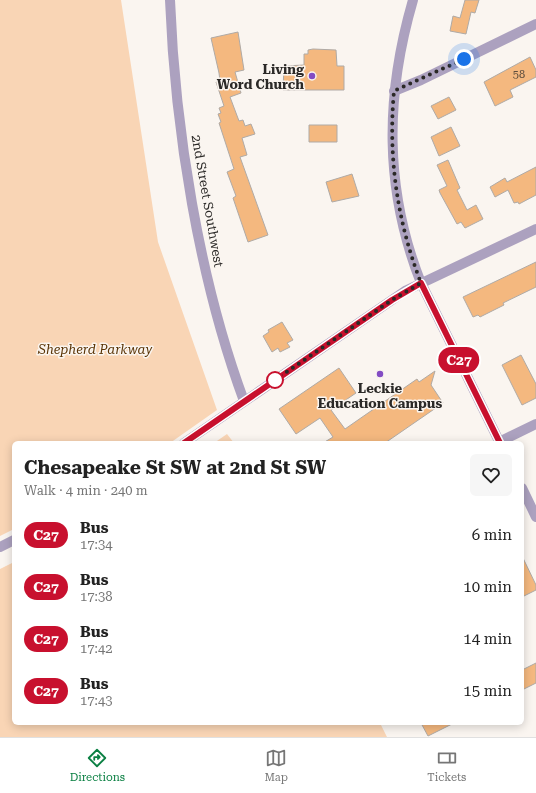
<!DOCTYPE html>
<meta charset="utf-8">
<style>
body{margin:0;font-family:"Roboto Serif",serif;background:#f6f6f6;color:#222;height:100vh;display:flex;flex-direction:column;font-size:15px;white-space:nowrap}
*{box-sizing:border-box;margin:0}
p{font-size:13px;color:#767676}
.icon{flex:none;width:22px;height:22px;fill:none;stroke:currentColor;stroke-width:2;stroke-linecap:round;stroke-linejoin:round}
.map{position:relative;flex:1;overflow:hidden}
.sheet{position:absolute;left:12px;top:441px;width:512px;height:284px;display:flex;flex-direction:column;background:#fff;border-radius:6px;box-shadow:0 2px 10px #0003}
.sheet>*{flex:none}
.badge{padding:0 8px;border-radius:13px;font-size:14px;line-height:26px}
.you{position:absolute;width:20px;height:20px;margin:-10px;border:3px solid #fff;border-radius:50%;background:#1a73e8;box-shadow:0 0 0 6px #1a73e833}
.map>.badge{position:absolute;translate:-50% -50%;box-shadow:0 0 0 2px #fff}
.round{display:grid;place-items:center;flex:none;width:42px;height:42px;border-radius:6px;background:#f6f6f6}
.overview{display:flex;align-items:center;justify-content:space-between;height:68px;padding:0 12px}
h1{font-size:19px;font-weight:700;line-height:30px}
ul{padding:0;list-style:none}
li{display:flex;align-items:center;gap:12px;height:52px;padding:0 12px}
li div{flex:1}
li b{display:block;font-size:15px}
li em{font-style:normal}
li .badge{min-width:44px;font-weight:700;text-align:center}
.dock{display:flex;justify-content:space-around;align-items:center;height:56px;border-top:1px solid #e0e0e0;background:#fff;font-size:11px;color:#767676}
.dock a{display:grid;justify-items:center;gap:2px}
.dock .on{color:#0b8043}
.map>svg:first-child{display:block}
.green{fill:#f9d5b5}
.building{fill:#f4b87f;stroke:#afaaa6}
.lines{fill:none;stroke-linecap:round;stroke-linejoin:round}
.minor{stroke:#aca1bf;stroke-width:10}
.tertiary{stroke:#aca1bf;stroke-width:10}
.line-casing{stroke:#fff;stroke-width:9}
.line{stroke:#c8102e;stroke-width:6}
.walk{stroke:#2b2927;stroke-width:4;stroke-dasharray:0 7.2}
.poi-dot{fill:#834cc3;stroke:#faf5f0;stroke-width:1.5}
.stop-dot{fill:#fff;stroke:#c8102e;stroke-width:2}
.labels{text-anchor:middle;stroke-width:3;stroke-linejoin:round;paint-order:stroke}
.number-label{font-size:11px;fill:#5d4d3d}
.poi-label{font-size:13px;font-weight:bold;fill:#2b2927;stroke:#faf5f0;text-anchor:end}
.street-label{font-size:13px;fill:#2b2927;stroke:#faf5f0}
.park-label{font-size:13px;font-style:italic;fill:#5a3405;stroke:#faf5f0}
</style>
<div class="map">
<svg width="536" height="737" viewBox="0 0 536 737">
<rect width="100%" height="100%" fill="#faf5f0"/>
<!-- green -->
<path class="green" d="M0,0H121L158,242L217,410L170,443H14V529L0,536Z
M227,434L234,443H214Z
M14,562V723H380L387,737H0V569Z"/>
<!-- building -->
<path class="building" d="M465,0H479L475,13L471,12L466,34L450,31L453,16L460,18Z
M238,32L244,70L235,72L241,93L230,97L239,121L243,120L245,126L251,124L255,134L242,138L247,155L240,157L268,235L248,242L233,198L236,196L227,172L234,169L219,123L221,122L218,114L221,113L219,108L224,106L216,82L220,81L219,73L211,38Z
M313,49L336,50L337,66H344V90H283L284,66L304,65V54H308V50Z
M530,57L536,70V77L510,90L513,97L495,106L484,82Z
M449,97L456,110L438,119L431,106Z
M309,125H337V142H309Z
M451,127L460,146L439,156L431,137Z
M448,160L460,188L457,190L467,210L476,205L483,219L465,228L461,222L457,224L440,193L439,190L447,186L437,165Z
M536,167V195L519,204L518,202L514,203L508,190L495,197L490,187L505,178L507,182Z
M352,174L359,196L332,202L326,182Z
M536,262V287L503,303L504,305L480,317L478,315L473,317L463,297Z
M282,322L293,340L287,343L290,347L280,352L278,348L272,352L263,336L269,332L268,330Z
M521,355L536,384V398L522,405L502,365Z
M339,368L356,393L331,410L345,429L417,379L419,382L435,371L431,385L443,403L385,443H323L333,437L320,418L296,434L279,409Z
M522,556L536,585V590L522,597Z
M536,663V683L522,690V670Z
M421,723H454L428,736Z"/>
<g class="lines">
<!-- minor -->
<path class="minor" d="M170,0C175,130 199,279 244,401
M394,91L421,80L536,24
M421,283L500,443
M499,442L536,424
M522,488L536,517"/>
<!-- tertiary -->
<path class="tertiary" d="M413,0C385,96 384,189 421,283
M184,443L405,291L536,229
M0,547L14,540"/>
</g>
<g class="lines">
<!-- line casing -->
<g class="line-casing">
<path id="line" d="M184,443L392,300L421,283L500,443"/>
</g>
<!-- line -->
<use href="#line" class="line"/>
<!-- walk -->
<path class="walk" d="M275,380L392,300L421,283C397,221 388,157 394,91L464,59"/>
</g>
<!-- markers -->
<g class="poi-dot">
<circle cx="312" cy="76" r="4"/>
<circle cx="380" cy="374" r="4"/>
</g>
<circle class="stop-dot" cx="275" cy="380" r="8"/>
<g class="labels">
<!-- number labels -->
<g class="number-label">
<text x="519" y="78">58</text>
</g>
<!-- poi labels -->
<g class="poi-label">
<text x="304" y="74">Living<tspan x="304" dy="15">Word Church</tspan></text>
<text x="380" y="393" text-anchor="middle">Leckie<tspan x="380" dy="15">Education Campus</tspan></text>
</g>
<!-- street labels -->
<g class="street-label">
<text transform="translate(208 201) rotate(80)" y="5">2nd Street Southwest</text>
</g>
<!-- park labels -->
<g class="park-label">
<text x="95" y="354">Shepherd Parkway</text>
</g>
</g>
</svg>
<div class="you" style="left:464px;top:59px"></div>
<b class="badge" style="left:459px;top:360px;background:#c8102e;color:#fff">C27</b>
<section class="sheet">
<div class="overview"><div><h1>Chesapeake St SW at 2nd St SW</h1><p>Walk · 4 min · 240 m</p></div><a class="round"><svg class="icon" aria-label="heart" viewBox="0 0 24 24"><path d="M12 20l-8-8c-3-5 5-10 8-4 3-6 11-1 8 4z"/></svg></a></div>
<ul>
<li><span class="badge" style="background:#c8102e;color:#fff">C27</span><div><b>Bus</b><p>17:34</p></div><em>6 min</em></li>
<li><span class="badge" style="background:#c8102e;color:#fff">C27</span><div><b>Bus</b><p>17:38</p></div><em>10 min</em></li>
<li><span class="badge" style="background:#c8102e;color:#fff">C27</span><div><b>Bus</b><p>17:42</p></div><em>14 min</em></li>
<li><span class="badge" style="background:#c8102e;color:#fff">C27</span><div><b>Bus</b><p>17:43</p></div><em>15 min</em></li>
</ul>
</section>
</div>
<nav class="dock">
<a class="on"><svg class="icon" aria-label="directions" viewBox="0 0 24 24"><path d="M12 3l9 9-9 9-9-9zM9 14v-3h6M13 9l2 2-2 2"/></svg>Directions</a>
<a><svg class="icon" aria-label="map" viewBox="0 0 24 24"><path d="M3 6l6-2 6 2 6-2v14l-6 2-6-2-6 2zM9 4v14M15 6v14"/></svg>Map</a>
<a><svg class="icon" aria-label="tickets" viewBox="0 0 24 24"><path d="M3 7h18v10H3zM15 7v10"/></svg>Tickets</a>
</nav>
